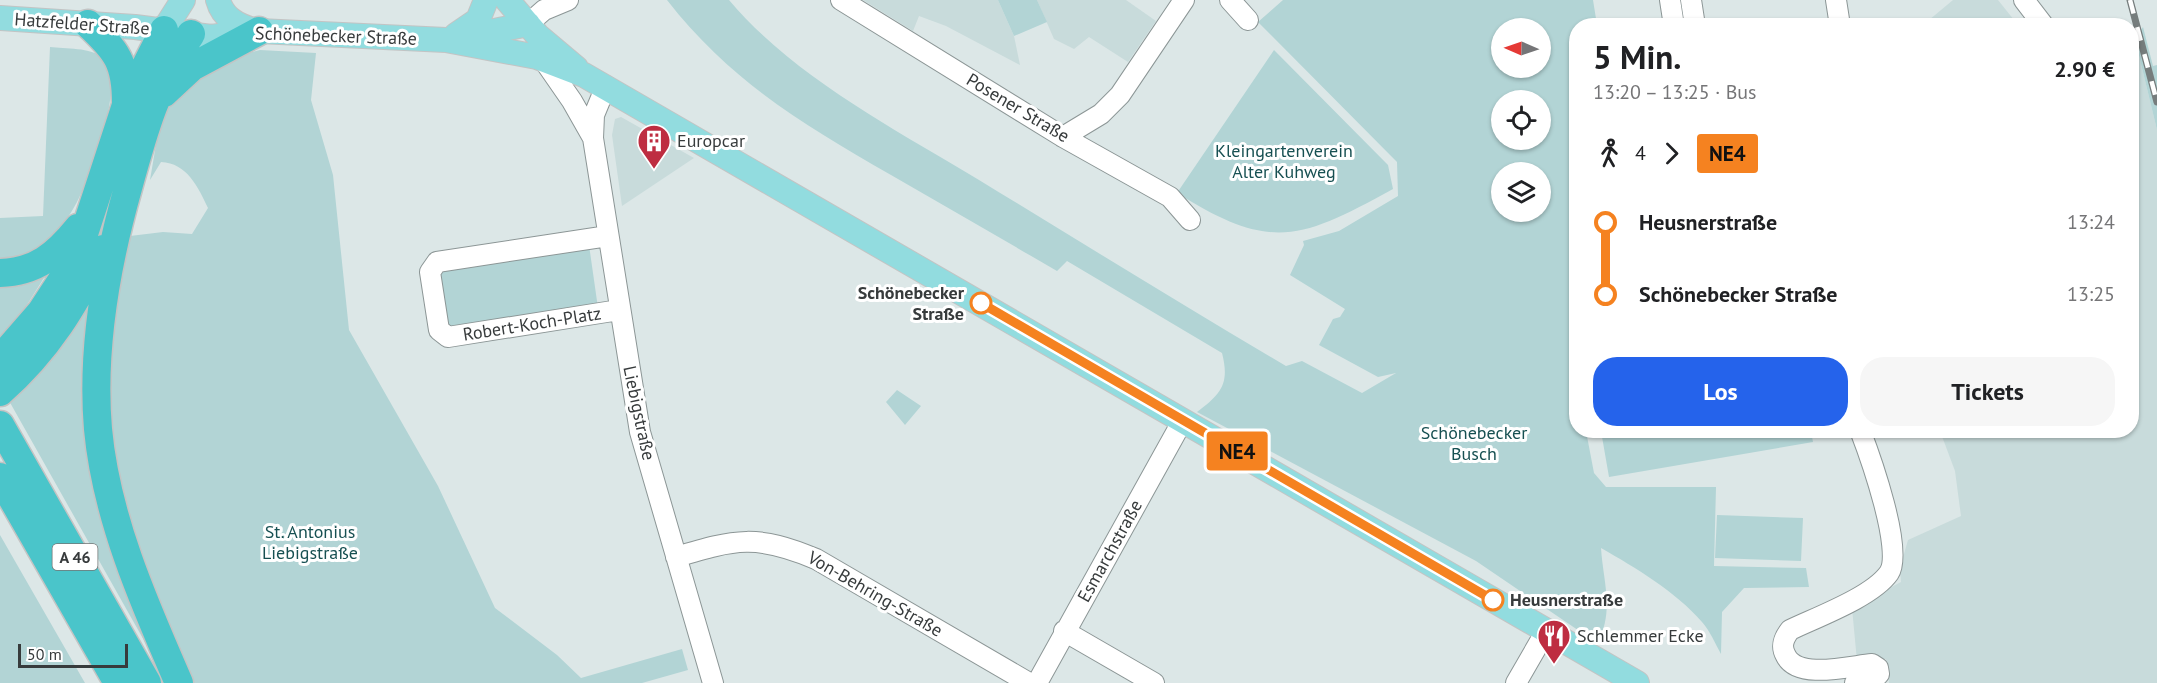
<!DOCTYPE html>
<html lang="de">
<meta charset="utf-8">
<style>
body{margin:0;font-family:"PT Sans",sans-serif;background:#f6f6f6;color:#202124;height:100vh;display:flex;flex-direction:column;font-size:22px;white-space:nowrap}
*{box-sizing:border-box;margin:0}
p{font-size:20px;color:#757577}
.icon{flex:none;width:33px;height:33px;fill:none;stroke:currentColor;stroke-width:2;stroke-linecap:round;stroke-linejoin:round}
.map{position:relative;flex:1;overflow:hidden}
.drawer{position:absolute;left:1569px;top:18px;width:570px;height:420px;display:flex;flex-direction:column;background:#fff;border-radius:24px;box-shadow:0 2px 4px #0004}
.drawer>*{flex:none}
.badge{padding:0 12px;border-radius:4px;font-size:21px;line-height:39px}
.needle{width:39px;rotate:272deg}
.controls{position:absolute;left:1491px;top:18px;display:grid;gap:12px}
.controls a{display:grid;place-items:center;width:60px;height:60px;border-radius:50%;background:#fff;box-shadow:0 2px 4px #0004;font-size:30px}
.scale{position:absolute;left:18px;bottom:15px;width:110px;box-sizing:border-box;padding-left:6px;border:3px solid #373b3c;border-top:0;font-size:16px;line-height:21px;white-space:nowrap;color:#373b3c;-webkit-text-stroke:4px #fff;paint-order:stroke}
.map>.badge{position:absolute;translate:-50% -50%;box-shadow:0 0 0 3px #fff}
.legs{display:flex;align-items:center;gap:9px;height:66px;padding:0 24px;font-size:20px}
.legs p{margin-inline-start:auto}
.summary{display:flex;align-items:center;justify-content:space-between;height:102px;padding:0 24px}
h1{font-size:33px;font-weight:800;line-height:45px}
.button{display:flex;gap:12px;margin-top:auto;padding:12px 24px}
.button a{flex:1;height:69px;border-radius:24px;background:#2563eb;color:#fff;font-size:24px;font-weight:800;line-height:69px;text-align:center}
.button a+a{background:#f6f6f6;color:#202124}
ul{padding:0 24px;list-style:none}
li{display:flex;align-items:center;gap:21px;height:72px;font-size:22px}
li i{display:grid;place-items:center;width:9px;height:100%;margin:0 8px;background:currentColor}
li i::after{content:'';width:15px;height:15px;margin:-8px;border:4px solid;border-radius:50%;background:#fff}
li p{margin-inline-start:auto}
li:first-child i{background:linear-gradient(#0000 50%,currentColor 0)}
li:last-child i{background:linear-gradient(currentColor 50%,#0000 0)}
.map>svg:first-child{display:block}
.built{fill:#c8dbdb}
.green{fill:#b2d4d5;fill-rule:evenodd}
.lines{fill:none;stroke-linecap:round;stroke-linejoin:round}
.minor-casing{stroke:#8c9696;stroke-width:22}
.major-casing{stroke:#c3c4c4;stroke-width:26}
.highway-casing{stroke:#c3c4c4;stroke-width:31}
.minor{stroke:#fff;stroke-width:20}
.major{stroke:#92dcdf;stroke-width:24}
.highway{stroke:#4ac5ca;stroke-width:28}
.rail-casing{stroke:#767d7d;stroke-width:7}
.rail{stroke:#fff;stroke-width:4.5;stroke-dasharray:14;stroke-linecap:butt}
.line-1-casing{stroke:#fff;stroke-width:14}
.line-1{stroke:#f58220;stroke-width:9}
.stop-1-dot{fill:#fff;stroke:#f58220;stroke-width:3}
.labels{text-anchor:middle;stroke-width:6;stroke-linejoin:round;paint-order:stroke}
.shield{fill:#fff;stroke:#737676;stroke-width:1.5}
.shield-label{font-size:16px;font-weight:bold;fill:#373b3c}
.street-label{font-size:18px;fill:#373b3c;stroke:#fff}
.poi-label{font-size:18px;fill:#373b3c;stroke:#fff;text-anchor:start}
.park-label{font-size:18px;fill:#175052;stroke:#fff}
.stop-label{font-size:18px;font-weight:bold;fill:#373b3c;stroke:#fff;text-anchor:end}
</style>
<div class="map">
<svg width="2157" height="683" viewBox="0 0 2157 683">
<rect width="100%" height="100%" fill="#dce7e7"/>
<!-- built -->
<path class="built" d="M863,0H998L1014,36L1020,65L946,26L919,16L913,31Z
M1037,0H1126L1156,21L1128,62L1089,37L1074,49L1054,39Z
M1953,0H1998L2018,25H1923Z
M2135,39L2157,130V683H1889L1886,659L1857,661L1852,608L1901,582L1900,568L1908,540L1961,516L1955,471L1940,431L2132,430V42Z
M621,117L694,158L622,206L612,135L615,119Z"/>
<!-- green -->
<path class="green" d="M667,0H729C794,77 893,128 979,180C1081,242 1182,305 1286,366L1302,361L1362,393L1396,373L1378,377L1319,345L1333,319L1340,317L1345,309L1290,275L1304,245L1303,241L1339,231L1398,196L1397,162L1258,22L1283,0H1593L1597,25L1576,26V334L1572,354L1576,378V430L1586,431L1594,473L1606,487H1716L1714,566L1806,568L1809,587L1744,588L1722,612L1721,654C1715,643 1710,631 1702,622C1675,591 1636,568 1601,548C1603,581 1615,612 1597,643L1476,561L1197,412C1221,394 1230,384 1222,353L1067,261L1057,271C1002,239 947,207 891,175C803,124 731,82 667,0ZM1502,28H1540V68H1502ZM1502,100H1540V140H1502ZM1502,172H1540V212H1502Z
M998,0H1037L1047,22L1014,36Z
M2143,27L2153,66L2157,65V130L2135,39Z
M50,47C65,49 91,47 103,58C128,79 90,177 77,202C69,217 59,231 47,243C34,255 17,257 0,260V218L43,216Z
M260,50L316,53L311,100L333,175L349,330L438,486L495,608L557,655L581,678L682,649L688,670L642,683H193C157,598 119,510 111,417C105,358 115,294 130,236L163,232L192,234L208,208C198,187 187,163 161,162L150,180L161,115L188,76L241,55Z
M1274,50L1388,165L1393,189C1300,240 1271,252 1177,193Z
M589,245L598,308L445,328L439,268Z
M54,262L25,308L0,338V278Z
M99,282L87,370L168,683L8,399Z
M897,390L921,406L905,425L886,402Z
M1601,431H1811L1813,442L1609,477Z
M1717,515L1803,518L1801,561L1715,558Z
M0,535L85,683H0Z"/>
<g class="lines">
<!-- minor casing -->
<g class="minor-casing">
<path id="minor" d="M841,0L1063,137L1170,197L1190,220
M1230,0L1248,20
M1670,0L1674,26
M1691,0L1695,26
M1836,0L1840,26
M2024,0L2044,26
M528,24L544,10L568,0
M545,62L572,101L593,138
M606,86L594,115L593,138L640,432L713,683
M1063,137L1101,114L1120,95L1184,0
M608,236L437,262L430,272L439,330L448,337L619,310
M676,557C736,539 757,534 816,559L1029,683
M1064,631L1154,683
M1037,683L1183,420
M1516,683L1546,631
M1855,683L1874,679L1879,674L1878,668L1872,664C1850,666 1798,680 1786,656C1780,646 1784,638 1790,630C1817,617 1872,597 1889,573C1904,551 1870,456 1860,430"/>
</g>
<!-- major casing -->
<g class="major-casing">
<path id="major" d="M218,0C223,19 239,26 256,31
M507,0L538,36L576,68
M0,18L135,27L211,37L259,31L446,40L537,57L584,75L1637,683
M164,30L183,0
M456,35L478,20L486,0
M460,38L528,24"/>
</g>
<!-- highway casing -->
<g class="highway-casing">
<path id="highway" d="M88,24C117,51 126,63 126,103
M164,93L192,67L259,31
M0,273C36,272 56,255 78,228
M0,359L41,312L66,274L81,243L126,105L164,30
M0,392C49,349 74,305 103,249
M0,425L147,683
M0,477L118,683
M179,683C144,603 106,517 98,429C91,348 106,266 128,188C143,133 158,80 191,34"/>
</g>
<!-- minor -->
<use href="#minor" class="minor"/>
<!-- major -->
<use href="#major" class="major"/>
<!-- highway -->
<use href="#highway" class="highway"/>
<!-- rail casing -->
<g class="rail-casing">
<path id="rail" d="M2130,0L2157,102"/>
</g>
<!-- rail -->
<use href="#rail" class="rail"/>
</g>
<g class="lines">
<!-- line-1 casing -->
<g class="line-1-casing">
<path id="line-1" d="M981,303L1493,600"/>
</g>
<!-- line-1 -->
<use href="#line-1" class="line-1"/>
</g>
<!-- icons -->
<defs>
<g id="building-pin" transform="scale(1.725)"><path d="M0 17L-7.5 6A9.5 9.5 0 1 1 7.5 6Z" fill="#be2d41" stroke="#fff"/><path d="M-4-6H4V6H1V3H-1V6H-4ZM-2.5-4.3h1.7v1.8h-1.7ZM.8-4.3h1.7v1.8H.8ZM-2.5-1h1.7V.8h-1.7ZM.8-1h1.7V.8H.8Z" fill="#fff"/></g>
<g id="restaurant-pin" transform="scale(1.725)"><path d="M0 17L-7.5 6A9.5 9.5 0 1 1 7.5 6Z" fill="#be2d41" stroke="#fff"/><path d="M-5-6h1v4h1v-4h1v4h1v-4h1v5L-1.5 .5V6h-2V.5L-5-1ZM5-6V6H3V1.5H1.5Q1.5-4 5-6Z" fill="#fff"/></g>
</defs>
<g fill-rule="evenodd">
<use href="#building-pin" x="654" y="141"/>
<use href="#restaurant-pin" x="1554" y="636"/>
</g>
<!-- markers -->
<g class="stop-1-dot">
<circle cx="981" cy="303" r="10"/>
<circle cx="1493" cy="600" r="10"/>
</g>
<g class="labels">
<!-- shield labels -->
<rect class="shield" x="52.5" y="544" width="45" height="26" rx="4.5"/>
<g class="shield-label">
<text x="75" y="563">A 46</text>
</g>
<!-- street labels -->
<g class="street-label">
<text transform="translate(82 24) rotate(4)" y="6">Hatzfelder Straße</text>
<text transform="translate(336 36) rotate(2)" y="6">Schönebecker Straße</text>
<text transform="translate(1018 108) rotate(31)" y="6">Posener Straße</text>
<text transform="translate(532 324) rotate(-9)" y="6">Robert-Koch-Platz</text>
<text transform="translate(639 413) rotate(78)" y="6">Liebigstraße</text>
<text transform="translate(1110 551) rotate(-61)" y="6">Esmarchstraße</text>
<text transform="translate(875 594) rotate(30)" y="6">Von-Behring-Straße</text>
</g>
<!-- poi labels -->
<g class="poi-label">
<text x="677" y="147">Europcar</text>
<text x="1577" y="642">Schlemmer Ecke</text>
</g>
<!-- park labels -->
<g class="park-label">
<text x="1284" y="157">Kleingartenverein<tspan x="1284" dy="21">Alter Kuhweg</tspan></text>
<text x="1474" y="439">Schönebecker<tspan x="1474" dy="21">Busch</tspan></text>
<text x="310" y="538">St. Antonius<tspan x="310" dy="21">Liebigstraße</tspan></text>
</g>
<!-- stop labels -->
<g class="stop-label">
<text x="964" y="299">Schönebecker<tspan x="964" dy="21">Straße</tspan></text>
<text x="1510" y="606" text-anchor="start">Heusnerstraße</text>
</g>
</g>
</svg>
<div class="controls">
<a><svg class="needle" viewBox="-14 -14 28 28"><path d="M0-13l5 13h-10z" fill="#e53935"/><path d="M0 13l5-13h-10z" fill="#757577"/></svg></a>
<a><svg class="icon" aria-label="locate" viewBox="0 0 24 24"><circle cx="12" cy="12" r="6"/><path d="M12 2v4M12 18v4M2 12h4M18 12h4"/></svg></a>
<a><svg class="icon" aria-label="layers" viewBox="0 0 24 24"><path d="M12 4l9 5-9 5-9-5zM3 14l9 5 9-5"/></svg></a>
</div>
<div class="scale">50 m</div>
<b class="badge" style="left:1237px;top:451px;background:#f58220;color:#111">NE4</b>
<section class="drawer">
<div class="summary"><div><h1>5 Min.</h1><p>13:20 – 13:25 · Bus</p></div><b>2.90 €</b></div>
<div class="legs"><svg class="icon" aria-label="walk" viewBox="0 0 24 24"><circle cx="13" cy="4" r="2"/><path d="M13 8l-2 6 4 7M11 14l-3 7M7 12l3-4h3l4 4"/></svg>4<svg class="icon" aria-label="forward" viewBox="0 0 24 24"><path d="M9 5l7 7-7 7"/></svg><b class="badge" style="background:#f58220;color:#111">NE4</b></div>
<ul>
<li><i style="color:#f58220"></i><b>Heusnerstraße</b><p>13:24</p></li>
<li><i style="color:#f58220"></i><b>Schönebecker Straße</b><p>13:25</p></li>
</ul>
<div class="button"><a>Los</a><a>Tickets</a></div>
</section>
</div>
